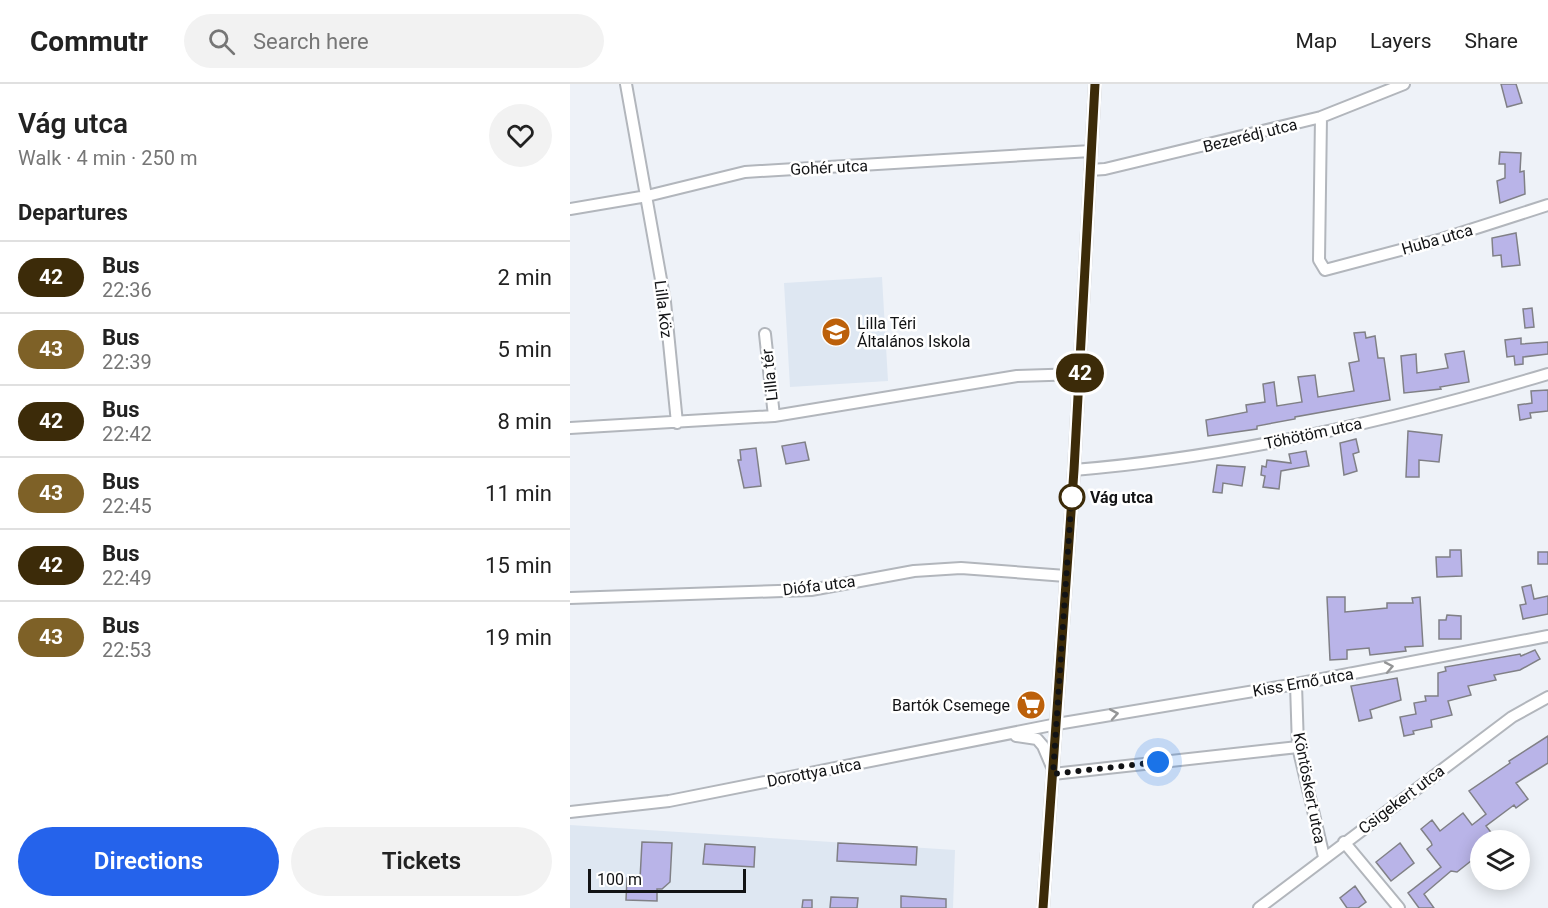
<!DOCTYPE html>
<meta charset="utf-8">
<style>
body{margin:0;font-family:Roboto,sans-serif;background:#f2f2f2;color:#222;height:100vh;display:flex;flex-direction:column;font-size:22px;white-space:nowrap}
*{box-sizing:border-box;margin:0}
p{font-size:20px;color:#767676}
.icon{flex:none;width:33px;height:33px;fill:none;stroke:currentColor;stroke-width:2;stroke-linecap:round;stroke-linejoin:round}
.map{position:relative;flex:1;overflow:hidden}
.panel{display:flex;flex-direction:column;background:#fff;width:570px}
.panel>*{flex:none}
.badge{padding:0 12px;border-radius:20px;font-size:21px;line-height:39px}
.controls{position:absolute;left:900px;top:746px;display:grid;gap:12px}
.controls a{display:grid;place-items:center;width:60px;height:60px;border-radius:50%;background:#fff;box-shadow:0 3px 15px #0003;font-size:30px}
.scale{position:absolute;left:18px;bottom:15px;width:158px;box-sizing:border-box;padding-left:6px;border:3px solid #121315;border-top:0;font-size:16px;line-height:21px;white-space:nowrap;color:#121315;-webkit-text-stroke:4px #fff;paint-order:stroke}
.you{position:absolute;width:30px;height:30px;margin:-15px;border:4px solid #fff;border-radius:50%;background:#1a73e8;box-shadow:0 0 0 9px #1a73e833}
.map>.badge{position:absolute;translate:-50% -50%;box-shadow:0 0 0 3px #fff}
h2{padding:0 18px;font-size:22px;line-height:54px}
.round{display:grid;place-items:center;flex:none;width:63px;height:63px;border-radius:32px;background:#f2f2f2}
.headline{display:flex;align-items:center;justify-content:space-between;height:102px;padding:0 18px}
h1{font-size:28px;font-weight:600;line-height:45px}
.action{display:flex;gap:12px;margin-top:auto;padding:12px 18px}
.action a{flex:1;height:69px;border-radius:36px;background:#2563eb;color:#fff;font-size:24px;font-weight:600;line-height:69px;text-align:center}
.action a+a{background:#f2f2f2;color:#222}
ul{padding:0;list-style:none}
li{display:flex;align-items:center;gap:18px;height:72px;padding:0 18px;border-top:2px solid #e0e0e0}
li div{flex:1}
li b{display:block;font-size:22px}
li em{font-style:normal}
li .badge{min-width:66px;font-weight:700;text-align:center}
header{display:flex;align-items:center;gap:36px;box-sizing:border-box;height:84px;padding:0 30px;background:#fff;border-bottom:2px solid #e0e0e0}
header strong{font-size:28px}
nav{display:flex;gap:33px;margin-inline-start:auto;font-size:21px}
.search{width:420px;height:54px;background:#f2f2f2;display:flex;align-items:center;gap:15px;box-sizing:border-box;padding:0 21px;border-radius:33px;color:#767676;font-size:22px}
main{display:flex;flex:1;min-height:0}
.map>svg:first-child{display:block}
.built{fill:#dee7f2}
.building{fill:#b9b4e8;stroke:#808086;stroke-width:1.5}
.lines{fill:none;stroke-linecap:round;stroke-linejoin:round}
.minor-casing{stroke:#b2b6bc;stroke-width:14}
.minor{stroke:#fff;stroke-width:10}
.oneway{stroke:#949596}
.line-casing{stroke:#fff;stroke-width:14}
.line{stroke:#3c2b09;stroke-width:9}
.walk{stroke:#121315;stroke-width:6;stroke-dasharray:0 10.8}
.stop-dot{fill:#fff;stroke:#3c2b09;stroke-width:3}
.labels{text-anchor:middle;stroke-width:5;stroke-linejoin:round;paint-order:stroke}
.street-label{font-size:16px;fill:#121315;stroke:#fff}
.poi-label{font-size:16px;fill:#121315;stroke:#fff;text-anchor:start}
.stop-label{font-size:16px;font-weight:bold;fill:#121315;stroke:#fff;text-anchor:start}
</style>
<header>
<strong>Commutr</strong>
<div class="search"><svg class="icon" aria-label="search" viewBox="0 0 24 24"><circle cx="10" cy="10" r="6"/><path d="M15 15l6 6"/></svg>Search here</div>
<nav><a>Map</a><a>Layers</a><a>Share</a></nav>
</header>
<main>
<section class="panel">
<div class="headline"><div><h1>Vág utca</h1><p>Walk · 4 min · 250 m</p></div><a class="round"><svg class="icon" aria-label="heart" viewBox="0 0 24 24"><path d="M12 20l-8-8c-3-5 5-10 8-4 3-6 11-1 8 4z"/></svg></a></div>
<h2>Departures</h2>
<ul>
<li><span class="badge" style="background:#3c2b09;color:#fff">42</span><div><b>Bus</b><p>22:36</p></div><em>2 min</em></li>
<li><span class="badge" style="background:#7e6127;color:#fff">43</span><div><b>Bus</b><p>22:39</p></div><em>5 min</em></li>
<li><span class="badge" style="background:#3c2b09;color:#fff">42</span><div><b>Bus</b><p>22:42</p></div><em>8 min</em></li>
<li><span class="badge" style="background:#7e6127;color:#fff">43</span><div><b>Bus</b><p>22:45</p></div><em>11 min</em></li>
<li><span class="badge" style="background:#3c2b09;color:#fff">42</span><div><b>Bus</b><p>22:49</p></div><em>15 min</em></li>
<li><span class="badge" style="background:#7e6127;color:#fff">43</span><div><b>Bus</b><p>22:53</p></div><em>19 min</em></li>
</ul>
<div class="action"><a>Directions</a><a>Tickets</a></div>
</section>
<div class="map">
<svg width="978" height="824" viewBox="0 0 978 824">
<rect width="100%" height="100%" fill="#eef2f8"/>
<!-- built -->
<path class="built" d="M312,193L318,297L220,303L214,199Z
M0,741L385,766L383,824H0Z"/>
<!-- building -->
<path class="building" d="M931,0H946L952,19L937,23Z
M930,68L951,69L950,88L954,87L955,110L930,119L927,97L935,94V80H929Z
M946,149L950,181L932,183L931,171L923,172L922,154Z
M962,224L964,243L955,244L953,225Z
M795,248L796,254L805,252L808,274H814L820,316L725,333V335L687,342V345L638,352L636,336L677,328L676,321L695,318L693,300L704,298L707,322L732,318L728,293L745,291L748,313L784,307L779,279L789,277L784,249Z
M951,254V260L978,258V270L953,273V280L945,281L944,272L937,273L935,256Z
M894,267L899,298L870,303L871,305L834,309L831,272L846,270L847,289L878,284L875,270Z
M978,306V327L960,329L961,334L950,336L948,321L962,319L961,307Z
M838,347L872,351L869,378L849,376V393H836Z
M786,355L789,368L783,370L787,387L774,391L770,359Z
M235,358L239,376L216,380L212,362Z
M186,364L191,402L174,404L168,376H171L170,366Z
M736,367L739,382L711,387L709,405L693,403L695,392L691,391L692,382L696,383L697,376L721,379L719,370Z
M647,381L675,383L672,402L653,399L652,409L643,408Z
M880,466H891L892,492L867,493L866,473H880Z
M968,468H978V480H968Z
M961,501L964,515L978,512V530L953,535L950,521L956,520L952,503Z
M757,513H775V528L817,524V519H843L842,514L850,513L853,562L835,563L836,567L800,571L799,564L777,566V575L760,576Z
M877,531L891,532V555H869V536H876Z
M965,566L970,575L950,586L924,591L926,596L898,602L901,611L878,617L882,631L861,636L862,643L843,647L844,650L834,652L830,633L846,630L844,619L856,617L855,612H868V589L876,587L875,583L950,570L951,572Z
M827,594L831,616L800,626L802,634L789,637L781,602Z
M978,652V679L946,699L958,715L946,724L944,721L916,742L923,751L917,756H910V779L906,773L887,788L881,787L854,810L864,824H849L838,809L871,783L857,765L862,761L861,758L851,745L862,736L870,747L893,729L902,741L916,730L899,707L940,679L939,677Z
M72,758L102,759L100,798L92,805H87V817L56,816L57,794L70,795Z
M268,759L347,763L346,781L267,777Z
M830,759L844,779L821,797L806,778Z
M135,760L185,763L184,783L133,780Z
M785,802L796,818L788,824H777L770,814Z
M331,812L376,815V824H331Z
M261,813L288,814L287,824H260Z
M233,816H242V824H232Z"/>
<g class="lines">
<!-- minor casing -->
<g class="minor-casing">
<path id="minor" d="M56,0L95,218L107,339
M751,33L749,176L755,186L872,155L978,121
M520,86L535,85L751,33L834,0
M0,125L77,112L175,88L521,67
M195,250L204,332
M0,344L204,332L447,292L510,290
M504,386C665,373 824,336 978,290
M0,514L241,506L344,487L391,484L496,492
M726,600L728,663L754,773
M446,652L467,655L473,662L482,683
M483,690L728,663
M0,728L99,717L487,640L726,600L978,552
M774,758L829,824
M473,824L504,386L525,0
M689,824L942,633L978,613"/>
</g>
<!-- minor -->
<use href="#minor" class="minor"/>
</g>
<!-- one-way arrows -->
<defs><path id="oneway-chevron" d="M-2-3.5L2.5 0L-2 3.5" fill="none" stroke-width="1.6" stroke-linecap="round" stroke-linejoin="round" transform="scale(1.5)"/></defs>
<g class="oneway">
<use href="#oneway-chevron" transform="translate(819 583) rotate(-11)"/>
<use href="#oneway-chevron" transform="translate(544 630) rotate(-10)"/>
</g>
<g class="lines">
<!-- line casing -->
<g class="line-casing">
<path id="line" d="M473,824L504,386L525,0"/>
</g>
<!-- line -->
<use href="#line" class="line"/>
<!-- walk -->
<path class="walk" d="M502,413V408L483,690L588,678"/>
</g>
<!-- icons -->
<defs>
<g id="school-disc" transform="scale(1.5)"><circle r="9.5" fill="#bc600a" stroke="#fff"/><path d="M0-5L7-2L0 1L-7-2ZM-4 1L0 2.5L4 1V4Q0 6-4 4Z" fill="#fff"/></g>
<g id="supermarket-disc" transform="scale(1.5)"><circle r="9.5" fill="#bc600a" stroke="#fff"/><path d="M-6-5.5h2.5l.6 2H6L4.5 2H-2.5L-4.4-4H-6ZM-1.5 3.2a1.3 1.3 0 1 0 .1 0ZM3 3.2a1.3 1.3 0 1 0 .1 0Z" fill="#fff"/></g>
</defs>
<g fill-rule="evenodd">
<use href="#school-disc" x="266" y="248"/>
<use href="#supermarket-disc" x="461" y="621"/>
</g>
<!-- markers -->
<circle class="stop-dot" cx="502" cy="413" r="12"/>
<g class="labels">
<!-- street labels -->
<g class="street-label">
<text transform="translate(680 51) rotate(-14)" y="6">Bezerédj utca</text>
<text transform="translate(259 83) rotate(-3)" y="6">Gohér utca</text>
<text transform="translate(867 155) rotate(-16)" y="6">Huba utca</text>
<text transform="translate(94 225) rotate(83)" y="6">Lilla köz</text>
<text transform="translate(199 291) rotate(-96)" y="6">Lilla tér</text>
<text transform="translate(743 349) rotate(-12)" y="6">Töhötöm utca</text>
<text transform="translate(249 501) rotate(-7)" y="6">Diófa utca</text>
<text transform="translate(733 598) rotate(-10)" y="6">Kiss Ernő utca</text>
<text transform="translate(244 688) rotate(-11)" y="6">Dorottya utca</text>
<text transform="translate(740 704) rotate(79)" y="6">Köntöskert utca</text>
<text transform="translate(831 715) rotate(-37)" y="6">Csigekert utca</text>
</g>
<!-- poi labels -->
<g class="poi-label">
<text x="287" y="245">Lilla Téri<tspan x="287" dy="18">Általános Iskola</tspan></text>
<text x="440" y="627" text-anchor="end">Bartók Csemege</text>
</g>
<!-- stop labels -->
<g class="stop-label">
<text x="520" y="419">Vág utca</text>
</g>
</g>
</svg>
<div class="controls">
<a><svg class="icon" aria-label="layers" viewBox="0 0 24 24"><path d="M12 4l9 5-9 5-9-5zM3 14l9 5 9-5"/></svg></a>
</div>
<div class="scale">100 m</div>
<div class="you" style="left:588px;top:678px"></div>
<b class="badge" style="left:510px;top:289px;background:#3c2b09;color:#fff">42</b>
</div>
</main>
